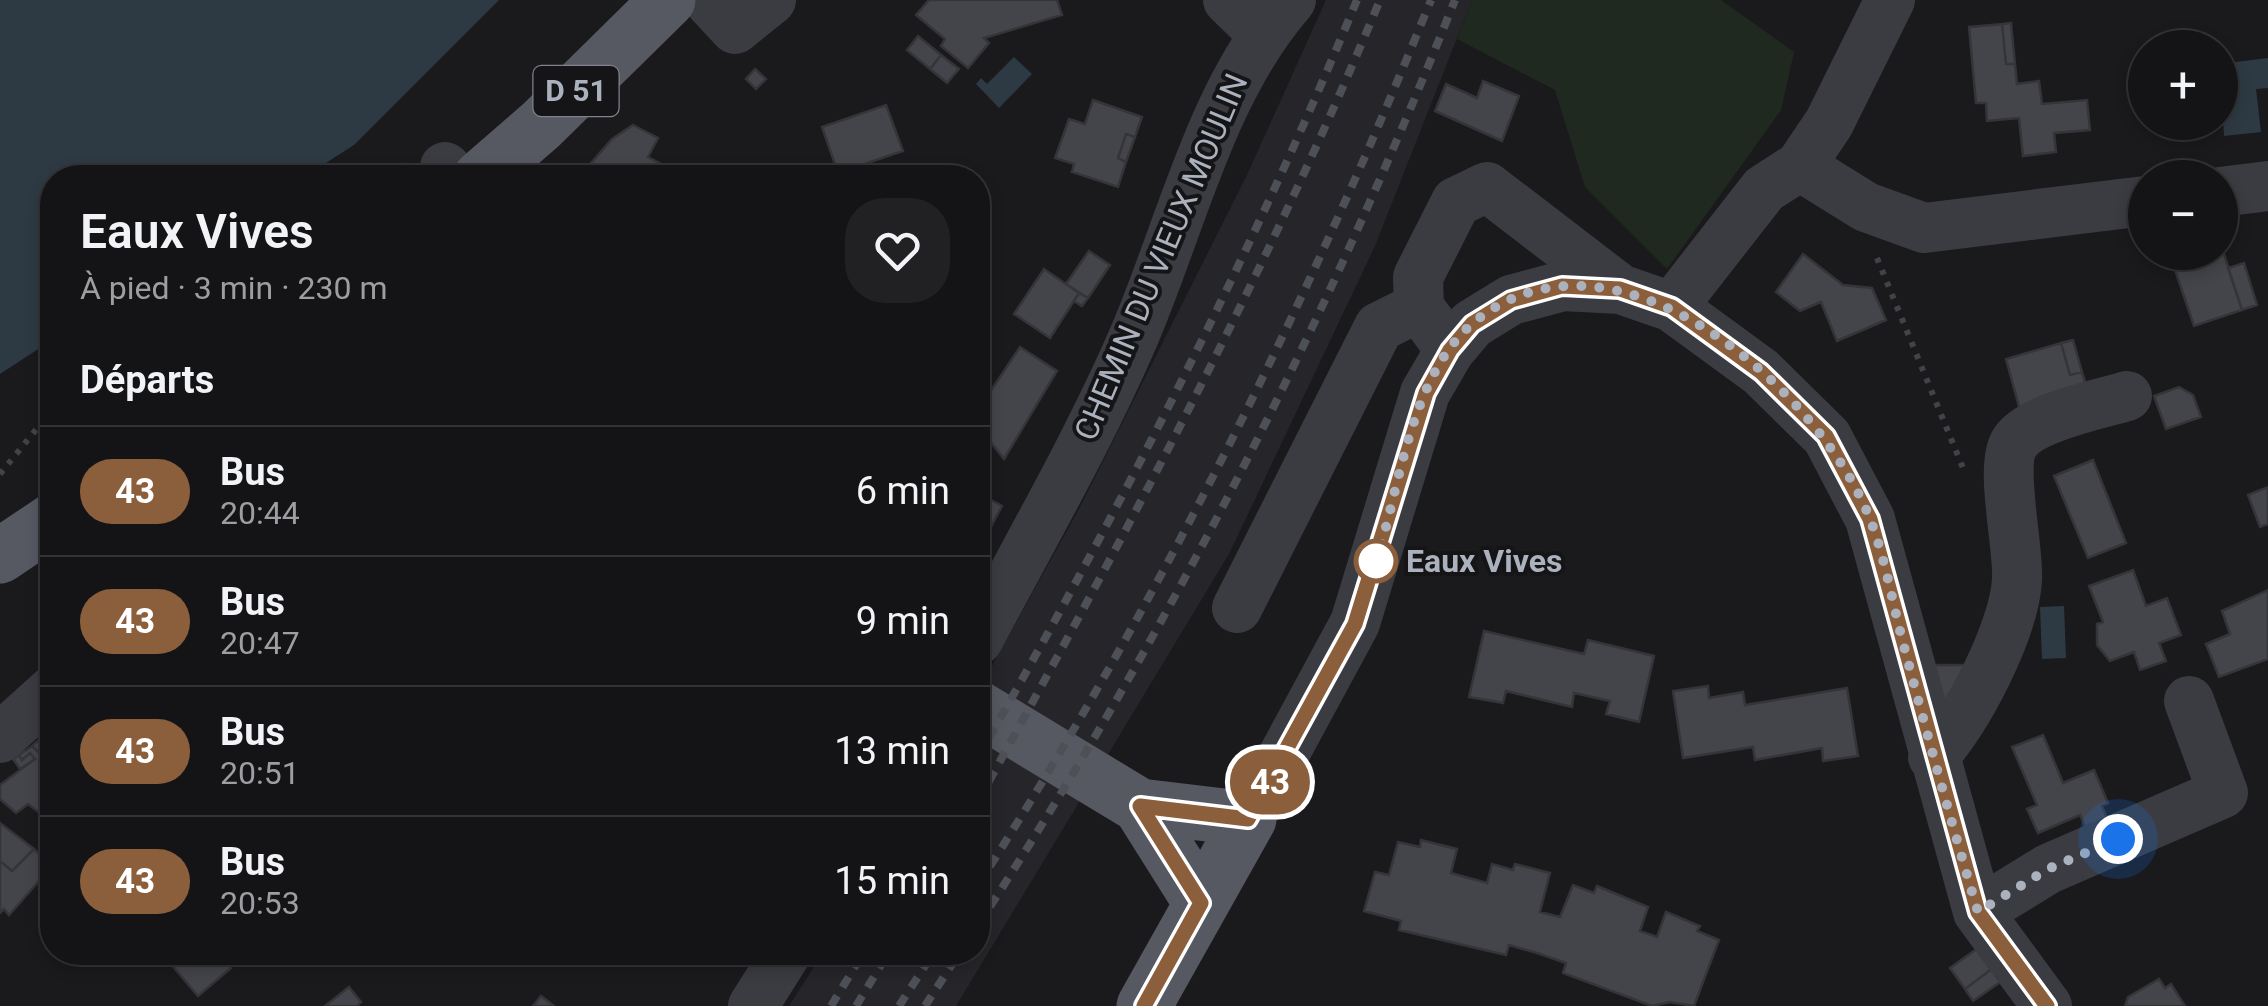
<!DOCTYPE html>
<html lang="fr">
<meta charset="utf-8">
<style>
body{margin:0;font-family:Roboto,sans-serif;background:#212123;color:#f1f3f6;height:100vh;display:flex;flex-direction:column;font-size:38px;white-space:nowrap}
*{box-sizing:border-box;margin:0}
p{font-size:32px;color:#9d9ea1}
.icon{flex:none;width:55px;height:55px;fill:none;stroke:currentColor;stroke-width:2;stroke-linecap:round;stroke-linejoin:round}
.map{position:relative;flex:1;overflow:hidden}
.side{position:absolute;left:40px;top:165px;width:950px;height:800px;display:flex;flex-direction:column;background:#141416;border-radius:40px;box-shadow:0 5px 15px #0003,0 0 0 2px #333335}
.side>*{flex:none}
.badge{padding:0 20px;border-radius:32px;font-size:35px;line-height:65px}
.fabs{position:absolute;left:2128px;top:30px;display:grid;gap:20px}
.fabs a{display:grid;place-items:center;width:110px;height:110px;border-radius:50%;background:#141416;box-shadow:0 5px 15px #0003,0 0 0 2px #333335;font-size:50px}
.you{position:absolute;width:50px;height:50px;margin:-25px;border:8px solid #fff;border-radius:50%;background:#1a73e8;box-shadow:0 0 0 15px #1a73e833}
.map>.badge{position:absolute;translate:-50% -50%;box-shadow:0 0 0 5px #fff}
h2{padding:0 40px;font-size:38px;line-height:90px}
.round{display:grid;place-items:center;flex:none;width:105px;height:105px;border-radius:40px;background:#212123}
.headline{display:flex;align-items:center;justify-content:space-between;height:170px;padding:0 40px}
h1{font-size:48px;font-weight:600;line-height:75px}
ul{padding:0;list-style:none}
li{display:flex;align-items:center;gap:30px;height:130px;padding:0 40px;border-top:2px solid #333335}
li div{flex:1}
li b{display:block;font-size:38px}
li em{font-style:normal}
li .badge{min-width:110px;font-weight:700;text-align:center}
.map>svg:first-child{display:block}
.built{fill:#26262a}
.green{fill:#1f2920}
.water{fill:#2e3a43}
.building{fill:#44454a;stroke:#343439;stroke-width:2.5}
.lines{fill:none;stroke-linecap:round;stroke-linejoin:round}
.path{stroke:#414349;stroke-width:6;stroke-dasharray:5 8;stroke-linecap:butt}
.minor{stroke:#3b3c42;stroke-width:50}
.major{stroke:#565962;stroke-width:55}
.rail{stroke:#4e5057;stroke-width:8;stroke-dasharray:12 10;stroke-linecap:butt}
.line-casing{stroke:#fff;stroke-width:22}
.line{stroke:#8b5e3c;stroke-width:15}
.walk{stroke:#acb2bd;stroke-width:10;stroke-dasharray:0 18}
.stop-dot{fill:#fff;stroke:#8b5e3c;stroke-width:5}
.labels{text-anchor:middle;stroke-width:8;stroke-linejoin:round;paint-order:stroke}
.shield{fill:#151518;stroke:#7f838c;stroke-width:2.5}
.shield-label{font-size:30px;font-weight:bold;fill:#acb2bd}
.street-label{font-size:32px;fill:#acb2bd;stroke:#151518}
.stop-label{font-size:32px;font-weight:bold;fill:#acb2bd;stroke:#151518;text-anchor:start}
</style>
<div class="map">
<svg width="2268" height="1006" viewBox="0 0 2268 1006">
<rect width="100%" height="100%" fill="#1a1a1d"/>
<!-- built -->
<path class="built" d="M1326,0H1472L1375,246L1229,554L956,1006H789L823,953L978,952V691L1079,509L1247,175Z"/>
<!-- green -->
<path class="green" d="M1472,0H1721L1794,52L1781,110L1667,269L1585,187L1555,90L1457,39Z"/>
<!-- water -->
<path class="water" d="M0,0H499L354,145L304,177L52,178V340L0,374Z
M1014,57L1032,74L999,108L976,84L981,78L987,84Z
M2268,58V88L2256,89L2261,132L2224,136L2220,64Z
M2064,606L2066,658L2042,659L2040,607Z"/>
<!-- building -->
<path class="building" d="M929,0H1057L1062,15L984,38L989,43L968,68L941,46L945,39L916,15Z
M2011,23L2015,64H2006L2002,24Z
M2002,24L2006,64H2015L2017,84L2039,81L2042,104L2087,100L2090,130L2054,133L2056,152L2023,156L2019,118L1987,121L1986,103H1976L1969,27Z
M918,36L941,55L930,69L907,50Z
M941,55L959,69L947,83L930,69Z
M755,69L766,79L756,89L746,79Z
M1483,81L1519,96L1502,141L1435,111L1446,84L1477,98Z
M1093,100L1142,117L1135,137L1126,134L1118,158L1126,162L1118,187L1072,172L1074,164L1055,158L1069,119L1085,124Z
M886,105L903,151L838,173L822,127Z
M633,125L658,138L648,157L688,178H578L612,139Z
M1126,134L1135,137L1126,162L1118,158Z
M2222,248L2242,310L2194,326L2173,264L2184,261L2181,252H2220Z
M1089,251L1110,265L1088,298L1066,284Z
M1803,254L1843,285L1872,288L1886,320L1837,341L1821,302L1800,311L1776,292Z
M2244,263L2257,305L2242,310L2228,268Z
M1044,269L1079,293L1050,338L1014,314Z
M1079,293L1088,298L1082,306L1074,301Z
M2073,340L2082,372L2070,375L2061,343Z
M2061,343L2070,375L2082,372L2089,395L2021,414L2006,359Z
M1020,347L1057,371L1004,459L978,426V410Z
M2179,387L2193,395L2201,417L2166,429L2154,396Z
M2093,460L2126,543L2088,558L2054,476Z
M2268,487V524L2260,527L2248,495Z
M978,493L1002,506L978,551Z
M2133,570L2146,606L2167,598L2181,635L2159,643L2166,661L2140,670L2134,652L2110,661L2097,645V624L2103,622L2089,586Z
M2268,590V659L2219,677L2206,644L2230,634L2222,611Z
M1484,631L1584,654L1588,640L1654,656L1639,722L1606,714L1610,701L1574,693L1572,707L1506,691L1503,703L1469,697Z
M1922,665H1975L1937,719Z
M1708,686L1709,698L1743,692L1745,705L1847,688L1858,756L1823,761L1822,748L1755,760L1753,747L1683,758L1673,691Z
M52,728V766L32,746Z
M2043,735L2063,783L2094,770L2108,803L2102,806L2107,818L2085,827L2080,815L2038,833L2027,809L2037,805L2012,747Z
M32,746L52,766V822L28,804L16,813L0,799V785L35,759L30,753L22,760L19,755Z
M30,753L35,759L20,769L13,759L19,755L22,760Z
M0,823L34,849L12,871L0,861Z
M1421,840L1457,849L1451,873L1487,883L1492,864L1513,870L1515,864L1550,873L1540,912L1560,917L1573,885L1594,893L1597,886L1648,907L1640,931L1657,937L1666,912L1700,926L1697,931L1719,940L1694,1006L1670,1002L1652,1006L1563,973L1566,963L1537,953L1509,945L1506,955L1399,930L1401,921L1364,911L1375,872L1389,875L1398,842L1420,847Z
M34,849L52,866L9,915L4,909L0,913V861L12,871Z
M1978,948L1993,968L1965,989L1950,968Z
M218,952L231,968L198,996L170,963L182,952Z
M1993,968L2002,981L1973,1001L1965,989Z
M2159,979L2165,988L2171,984L2185,1006H2125L2128,997Z
M349,987L361,1002L357,1006H325Z
M541,996L554,1006H533Z"/>
<g class="lines">
<!-- path -->
<path class="path" d="M380,178L404,165
M1877,258L1963,468
M0,474L52,410"/>
<!-- minor -->
<path class="minor" d="M708,0L735,29L771,0
M1228,0L1262,33
M1800,166L1866,207L1924,228L2145,201
M445,167L456,178
M2220,192L2268,186
M1672,307L1764,189L1800,166L1829,123L1890,0
M1450,350L1419,307L1418,277L1456,202L1487,187L1620,289
M1237,608L1379,327L1419,307
M978,640C1031,540 1089,440 1134,336C1182,224 1210,93 1291,0
M0,738L52,691
M1933,757C1967,722 2015,628 2017,579C2019,547 1999,465 2015,442C2032,417 2097,405 2127,396
M1249,819L1355,623L1425,393L1450,350L1472,324L1511,300L1563,286L1620,289L1672,307L1761,372L1827,437L1870,519L1978,912L2047,1006
M1978,912L2048,869L2223,793L2189,701
M753,1006L787,952"/>
<!-- major -->
<path class="major" d="M480,178L541,125L668,0
M0,556L52,521
M978,708L1140,806L1201,903
M1140,806L1249,819L1144,1006"/>
<!-- rail -->
<path class="rail" d="M978,757C1118,513 1249,261 1357,0
M978,801C1123,539 1265,277 1380,0
M978,885C1157,606 1306,308 1431,0
M978,925C1168,634 1326,323 1455,0
M831,1006L864,952
M856,1006L889,952
M899,1006L934,952
M925,1006L960,952"/>
</g>
<g class="lines">
<!-- line casing -->
<g class="line-casing">
<path id="line" d="M1144,1006L1201,903L1140,806L1248,819L1355,624L1426,393L1450,350L1472,324L1511,300L1562,286L1620,289L1672,307L1761,372L1826,436L1870,519L1978,912L2047,1006"/>
</g>
<!-- line -->
<use href="#line" class="line"/>
<!-- walk -->
<path class="walk" d="M1376,561C1399,494 1409,377 1473,323C1613,207 1819,388 1870,519C1886,560 1893,607 1905,650C1928,738 1952,825 1978,912L2048,869L2118,839"/>
</g>
<!-- markers -->
<circle class="stop-dot" cx="1376" cy="561" r="20"/>
<g class="labels">
<!-- shield labels -->
<rect class="shield" x="533.5" y="66" width="85" height="50" rx="8"/>
<g class="shield-label">
<text x="576" y="101">D 51</text>
</g>
<!-- street labels -->
<g class="street-label">
<text transform="translate(1161 257) rotate(-67)" y="11">CHEMIN DU VIEUX MOULIN</text>
</g>
<!-- stop labels -->
<g class="stop-label">
<text x="1406" y="572">Eaux Vives</text>
</g>
</g>
</svg>
<div class="fabs">
<a>+</a>
<a>−</a>
</div>
<div class="you" style="left:2118px;top:839px"></div>
<b class="badge" style="left:1270px;top:782px;background:#8b5e3c;color:#fff">43</b>
<section class="side">
<div class="headline"><div><h1>Eaux Vives</h1><p>À pied · 3 min · 230 m</p></div><a class="round"><svg class="icon" aria-label="heart" viewBox="0 0 24 24"><path d="M12 20l-8-8c-3-5 5-10 8-4 3-6 11-1 8 4z"/></svg></a></div>
<h2>Départs</h2>
<ul>
<li><span class="badge" style="background:#8b5e3c;color:#fff">43</span><div><b>Bus</b><p>20:44</p></div><em>6 min</em></li>
<li><span class="badge" style="background:#8b5e3c;color:#fff">43</span><div><b>Bus</b><p>20:47</p></div><em>9 min</em></li>
<li><span class="badge" style="background:#8b5e3c;color:#fff">43</span><div><b>Bus</b><p>20:51</p></div><em>13 min</em></li>
<li><span class="badge" style="background:#8b5e3c;color:#fff">43</span><div><b>Bus</b><p>20:53</p></div><em>15 min</em></li>
</ul>
</section>
</div>
